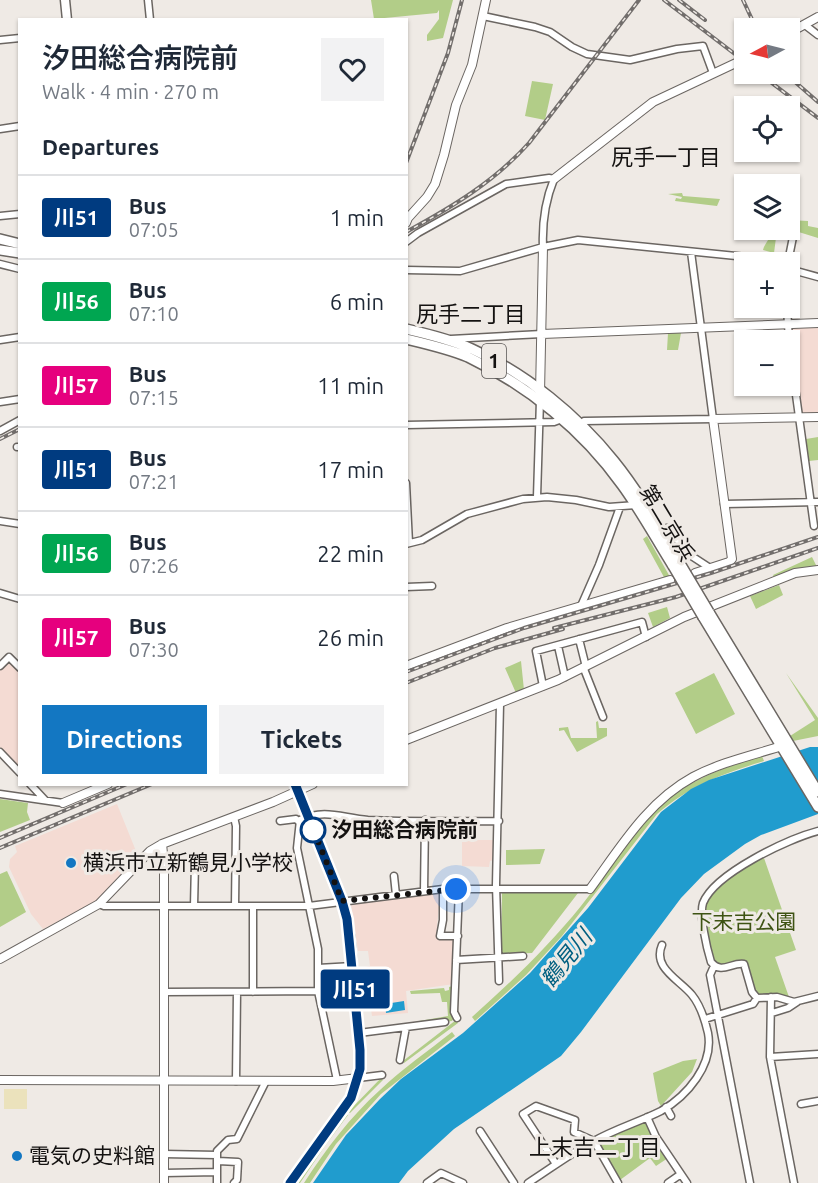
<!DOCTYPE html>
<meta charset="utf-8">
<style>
body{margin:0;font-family:Ubuntu,"Noto Sans JP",sans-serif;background:#f2f2f3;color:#1f2937;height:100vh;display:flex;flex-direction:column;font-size:22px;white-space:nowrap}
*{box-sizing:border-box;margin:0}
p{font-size:20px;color:#747a83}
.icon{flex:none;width:33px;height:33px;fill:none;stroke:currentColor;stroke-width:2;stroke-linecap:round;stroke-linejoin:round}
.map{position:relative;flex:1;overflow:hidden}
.details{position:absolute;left:18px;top:18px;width:390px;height:768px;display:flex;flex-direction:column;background:#fff;border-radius:0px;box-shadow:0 2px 4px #0004}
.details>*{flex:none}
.badge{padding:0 12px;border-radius:4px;font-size:21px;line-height:39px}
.needle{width:39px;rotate:263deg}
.buttons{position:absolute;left:734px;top:18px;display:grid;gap:12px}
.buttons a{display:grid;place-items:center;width:66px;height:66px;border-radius:0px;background:#fff;box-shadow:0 2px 4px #0004;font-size:30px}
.you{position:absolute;width:30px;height:30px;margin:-15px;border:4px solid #fff;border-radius:50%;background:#1a73e8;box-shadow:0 0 0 9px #1a73e833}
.map>.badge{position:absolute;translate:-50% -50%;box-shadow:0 0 0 3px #fff}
h2{padding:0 24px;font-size:22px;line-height:54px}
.round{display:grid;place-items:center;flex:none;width:63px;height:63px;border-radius:0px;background:#f2f2f3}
.summary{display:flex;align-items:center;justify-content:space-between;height:102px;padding:0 24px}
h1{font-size:28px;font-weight:600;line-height:45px}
.primary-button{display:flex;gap:12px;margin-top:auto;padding:12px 24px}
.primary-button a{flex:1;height:69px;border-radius:0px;background:#1377c2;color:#fff;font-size:24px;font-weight:600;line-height:69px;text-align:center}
.primary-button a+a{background:#f2f2f3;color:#1f2937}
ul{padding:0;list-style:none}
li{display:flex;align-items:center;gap:18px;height:84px;padding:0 24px;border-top:2px solid #e0e1e3}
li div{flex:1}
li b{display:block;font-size:22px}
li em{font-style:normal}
li .badge{min-width:66px;font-weight:700;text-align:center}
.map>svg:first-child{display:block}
.education{fill:#f4dbd3}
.green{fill:#b2cd88}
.sand{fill:#ebe2bc}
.water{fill:#209cce}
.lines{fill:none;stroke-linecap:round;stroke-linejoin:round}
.minor-casing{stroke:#6b6662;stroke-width:9}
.tertiary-casing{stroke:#6b6662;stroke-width:10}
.secondary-casing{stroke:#6b6662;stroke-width:11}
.trunk-casing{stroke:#6b6662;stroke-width:12}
.minor{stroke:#fff;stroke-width:6}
.tertiary{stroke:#fff;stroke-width:8}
.secondary{stroke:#fff;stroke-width:8}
.trunk{stroke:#fff;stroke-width:9}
.rail-casing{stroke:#726e6c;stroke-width:4}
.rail{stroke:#efeae5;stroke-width:1.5;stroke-dasharray:4.5;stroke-linecap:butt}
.secondary-bridge-casing{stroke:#6b6662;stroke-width:11;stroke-linecap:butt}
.trunk-bridge-casing{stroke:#6b6662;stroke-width:12;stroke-linecap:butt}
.secondary-bridge{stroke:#fff;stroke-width:8}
.trunk-bridge{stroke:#fff;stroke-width:9}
.line-casing{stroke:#fff;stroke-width:14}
.line{stroke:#003b80;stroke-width:9}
.walk{stroke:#141211;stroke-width:6;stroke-dasharray:0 10.8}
.stop-dot{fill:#fff;stroke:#003b80;stroke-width:3}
.poi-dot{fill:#1377c2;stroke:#efeae5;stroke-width:2}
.labels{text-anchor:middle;stroke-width:6;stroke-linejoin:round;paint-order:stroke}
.shield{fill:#efeae5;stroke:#565351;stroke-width:1.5}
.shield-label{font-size:20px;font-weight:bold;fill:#141211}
.street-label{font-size:21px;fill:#141211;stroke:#efeae5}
.stop-label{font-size:21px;font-weight:bold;fill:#141211;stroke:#efeae5;text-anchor:start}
.poi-label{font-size:21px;fill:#141211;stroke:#efeae5;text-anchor:start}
.park-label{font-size:21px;fill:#3e5313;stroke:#efeae5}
.neighbourhood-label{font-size:22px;fill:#141211;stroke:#efeae5}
.water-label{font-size:22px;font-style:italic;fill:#005f80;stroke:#efeae5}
</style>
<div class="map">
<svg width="818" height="1183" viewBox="0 0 818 1183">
<rect width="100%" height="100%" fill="#efeae5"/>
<!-- education -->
<path class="education" d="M818,326V415L800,414L791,330L793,327Z
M11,660L19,669V768L0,747V669L8,661Z
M117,804L138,856L95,902L43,929L31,914L9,867L10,859L17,852L15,846Z
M462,840H495V860L490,861L489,867L462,866Z
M438,893L440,895L436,937L456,938L454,984L406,991L408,1013L372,1016L365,967L370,966L368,951H358L351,904Z"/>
<!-- green -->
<path class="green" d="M371,0H453L443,38L427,41V35L439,19V10L437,13L374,19Z
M532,81L553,84L545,120L525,116Z
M682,193L683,196L720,199L717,206L675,201L676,198L681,199L682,197L668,194Z
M789,220L808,221V226L818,228V238L789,229Z
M771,230H777L774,253L763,250C765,242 772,238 771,230Z
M668,333H681L678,350H667Z
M818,437V460L809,461L806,439Z
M647,536L670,577L665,579L643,539Z
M812,557L817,567L794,570L774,577L773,575Z
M779,585L783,595L756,609L750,596Z
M667,607L670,618L653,627L648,613Z
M521,661L524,690L516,693L505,668Z
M714,673L735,714L696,734L675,693Z
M786,673L818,718V736L793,741L790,736L815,720Z
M598,721L599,728H607V736L577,752L564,730L559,731V728L568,727L571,738H597L596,722Z
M762,756L764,761C722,774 691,785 657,814L562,936L526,975L475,1021L472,1017C511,982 548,947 581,906C601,881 617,852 638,828C674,786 711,771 762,756Z
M0,799L28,803L27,812L30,820L0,832Z
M545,849L540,864L506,865V850Z
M764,858L796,950L775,957L790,1000L755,995L745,963L742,961L723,967L712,962C709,947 704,930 703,914C703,889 743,867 764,858Z
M7,871L26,912L0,927V874Z
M502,892L578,893L532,953L501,954Z
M453,986L454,1018L452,1021L420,1024L419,1021L448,1016L447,1002H442L440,993L411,994L410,991L444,988L445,991L449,990V987Z
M456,1020L458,1023L404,1063L403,1061Z
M452,1032L455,1036L381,1094L336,1144L310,1183H304C326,1149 350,1117 380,1090C402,1069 428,1051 452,1032Z
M697,1059L692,1072L661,1106L658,1101L653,1073L683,1061Z
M381,1078L383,1080L350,1113L348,1112Z
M346,1114L348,1115L325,1146L300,1183H297L307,1166Z
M645,1121L648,1123L668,1158L656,1166L650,1158L620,1180L597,1144L598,1140Z"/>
<!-- sand -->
<path class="sand" d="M4,1089H27V1109H4Z"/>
<!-- water -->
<path class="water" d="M810,747H818V814L761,835L745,844L704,874L681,898L581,1032L561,1056L454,1129L408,1171L399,1183H313L346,1135L380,1099L401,1079L463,1033L530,973L588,908L661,812L691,789L709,780Z
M404,1001L405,1010L386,1013L385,1004Z"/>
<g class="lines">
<!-- minor casing -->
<g class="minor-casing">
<path id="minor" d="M148,0L150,20
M483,16L535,27L550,32L572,47L587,54L630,60L677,49L703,46L713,73
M805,25L818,35
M0,40L20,38
M0,129L20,126
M0,216L20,214
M406,242L418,233L506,184L549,178L554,179C545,201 542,223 543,247
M788,262L794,232
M0,264L20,269
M789,269L818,277
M406,270L460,271L543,247L578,240L746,257L768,262
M787,308L789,340
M451,339L542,334
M0,340L20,337
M789,344L814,526
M0,402L20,399
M581,424L584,421L713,419L691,252
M406,425L554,422L562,419
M0,431L20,420
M17,447H20
M406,483L409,543
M537,497L540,400
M724,504L818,502
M0,521L20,524
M659,529L667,528L690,555L710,568
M406,544L422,540L467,514L523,499L547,497L576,500L609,507L636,505
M406,587L432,586
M0,593L20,599
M581,606L599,565L620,507
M579,639L586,667
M558,646L565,677
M0,666L9,657L20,668
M584,669L603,717
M543,686L536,651L642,622L646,637
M0,752L20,773
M30,784L45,800
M0,794L63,803
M234,817L236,826L235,906
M280,821L296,819L299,822
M394,876L396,895
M443,889V920L440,936H458
M424,891L425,820
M99,904L104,906H309L443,889H590
M194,906L195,863
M253,906V992
M456,960L523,956
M714,966L710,975L750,1183
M318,968L353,966
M499,981L496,885L500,704
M164,992L318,991
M771,997L770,1057L794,1183
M757,998L752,992L744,964C731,962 722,975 711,962C707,949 699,915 703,903C715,873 788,839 818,831
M772,1013L788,1008L797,1002
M457,1018L454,1012L459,889
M705,1019L753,1004L757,998L777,997L794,1002L818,996
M359,1033L445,1022
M770,1057L818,1054
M400,1060L406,1027
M358,1078L382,1075
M337,1080L318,991V949L297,848L300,820C325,808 342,818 368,820C411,822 455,821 499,821
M236,1081L237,992
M801,1104L818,1101
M666,1107L671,1116
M647,1117L656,1137L687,1183
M480,1131L514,1183
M164,1154L217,1155
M218,1161L238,1162L237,1180L234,1183
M556,1164L523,1114L536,1106L575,1120L574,1132L594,1141L618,1183
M164,1173L217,1172
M217,1183V1151L228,1140L237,1139L266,1081
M427,1183L441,1173L463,1183
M528,1183C550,1169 571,1153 594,1141C615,1129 639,1122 661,1111C687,1096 714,1065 708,1033C705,1020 701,1006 692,995C680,980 652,968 662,945
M668,1183L681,1174"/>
</g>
<!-- tertiary casing -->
<g class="tertiary-casing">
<path id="tertiary" d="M789,33L818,17
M554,179L653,102L738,62L744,57
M406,223L408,218L427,197L435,184L444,155L456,105L472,65L486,0
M542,334L818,323
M540,393L543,247
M695,573L729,562L732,559L713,419L818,417
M406,666L507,628L670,580
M406,740L558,680L684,617L795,573L818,570
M63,803L108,784
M162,844L164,863V1183
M590,889C620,848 647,802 693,777C721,762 754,755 785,745
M0,959L99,904L150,851L162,844L273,802L313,784
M0,1080L333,1081L358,1078"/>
</g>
<!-- secondary casing -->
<g class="secondary-casing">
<path id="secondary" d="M65,0L67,20
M290,1183L351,1098L360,1069V1050L350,936L342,901L325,860"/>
</g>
<!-- trunk casing -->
<g class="trunk-casing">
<path id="trunk" d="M0,239L20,244
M0,250L20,253
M406,329C428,334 452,340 472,349C527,374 577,415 614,461C640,493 660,530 681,565
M406,339C427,344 449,349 468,357C528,386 583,430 622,485C641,511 656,539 673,566
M709,612L818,792
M703,617L818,807"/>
</g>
<!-- minor -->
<use href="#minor" class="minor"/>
<!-- tertiary -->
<use href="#tertiary" class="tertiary"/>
<!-- secondary -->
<use href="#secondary" class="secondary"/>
<!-- trunk -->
<use href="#trunk" class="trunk"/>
<!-- rail casing -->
<g class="rail-casing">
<path id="rail" d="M664,0L744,61
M679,0L705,20
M743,0L756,28
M760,74L818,118
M786,74L818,102
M406,163L448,53L462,0
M406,232C452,207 494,182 529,143L639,0
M0,439L20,429
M554,628L676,597L818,548
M406,672L524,628L711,573L818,537
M406,683L495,648L563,629
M0,838L127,784
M0,848L152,784"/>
</g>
<!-- rail -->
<use href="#rail" class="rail"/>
<!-- secondary-bridge casing -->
<g class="secondary-bridge-casing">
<path id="secondary-bridge" d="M298,792L325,860"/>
</g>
<!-- trunk-bridge casing -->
<g class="trunk-bridge-casing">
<path id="trunk-bridge" d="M681,565L709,612
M673,566L703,617"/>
</g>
<!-- secondary-bridge -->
<use href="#secondary-bridge" class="secondary-bridge"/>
<!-- trunk-bridge -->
<use href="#trunk-bridge" class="trunk-bridge"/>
</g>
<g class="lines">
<!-- line casing -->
<g class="line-casing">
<path id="line" d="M290,1183L351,1098L360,1069V1050L347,919L342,901L295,784"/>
</g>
<!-- line -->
<use href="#line" class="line"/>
<!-- walk -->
<path class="walk" d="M313,830L312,826L342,901L456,889"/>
</g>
<!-- markers -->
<circle class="stop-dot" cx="313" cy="830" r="12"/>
<g class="poi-dot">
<circle cx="71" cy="863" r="6"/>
<circle cx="17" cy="1156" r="6"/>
</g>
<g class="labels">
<!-- shield labels -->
<rect class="shield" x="482" y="344" width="24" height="34" rx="4.5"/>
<g class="shield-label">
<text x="494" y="368">1</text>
</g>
<!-- street labels -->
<g class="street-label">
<text transform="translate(667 523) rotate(59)" y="7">第二京浜</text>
</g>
<!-- stop labels -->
<g class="stop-label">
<text x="331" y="837">汐田総合病院前</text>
</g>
<!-- poi labels -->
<g class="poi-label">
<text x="83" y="870">横浜市立新鶴見小学校</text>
<text x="29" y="1163">電気の史料館</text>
</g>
<!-- park labels -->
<g class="park-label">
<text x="744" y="929">下末吉公園</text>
</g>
<!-- neighbourhood labels -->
<g class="neighbourhood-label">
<text x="666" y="165">尻手一丁目</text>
<text x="471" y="322">尻手二丁目</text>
<text x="595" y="1155">上末吉二丁目</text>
</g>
<!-- water labels -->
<g class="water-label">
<text transform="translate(566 958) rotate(-51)" y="8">鶴見川</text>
</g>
</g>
</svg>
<div class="buttons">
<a><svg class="needle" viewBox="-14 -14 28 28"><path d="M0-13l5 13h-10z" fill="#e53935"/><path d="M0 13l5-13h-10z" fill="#747a83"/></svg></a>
<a><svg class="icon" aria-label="locate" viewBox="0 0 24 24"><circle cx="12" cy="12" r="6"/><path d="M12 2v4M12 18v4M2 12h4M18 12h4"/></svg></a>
<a><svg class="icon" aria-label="layers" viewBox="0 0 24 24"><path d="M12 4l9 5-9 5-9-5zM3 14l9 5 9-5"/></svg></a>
<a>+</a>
<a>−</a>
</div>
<div class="you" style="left:456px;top:889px"></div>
<b class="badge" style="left:355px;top:989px;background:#003b80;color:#fff">川51</b>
<section class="details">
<div class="summary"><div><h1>汐田総合病院前</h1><p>Walk · 4 min · 270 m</p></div><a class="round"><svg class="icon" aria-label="heart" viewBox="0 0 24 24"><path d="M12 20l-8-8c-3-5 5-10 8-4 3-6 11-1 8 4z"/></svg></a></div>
<h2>Departures</h2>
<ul>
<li><span class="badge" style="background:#003b80;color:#fff">川51</span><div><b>Bus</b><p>07:05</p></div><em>1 min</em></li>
<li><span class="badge" style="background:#00a651;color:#fff">川56</span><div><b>Bus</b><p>07:10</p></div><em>6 min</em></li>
<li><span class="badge" style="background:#e6007e;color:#fff">川57</span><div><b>Bus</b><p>07:15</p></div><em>11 min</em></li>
<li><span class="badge" style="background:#003b80;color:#fff">川51</span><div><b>Bus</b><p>07:21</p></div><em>17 min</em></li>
<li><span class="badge" style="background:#00a651;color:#fff">川56</span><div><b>Bus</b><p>07:26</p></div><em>22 min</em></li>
<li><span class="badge" style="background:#e6007e;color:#fff">川57</span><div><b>Bus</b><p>07:30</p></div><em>26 min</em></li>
</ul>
<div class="primary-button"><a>Directions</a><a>Tickets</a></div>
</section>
</div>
